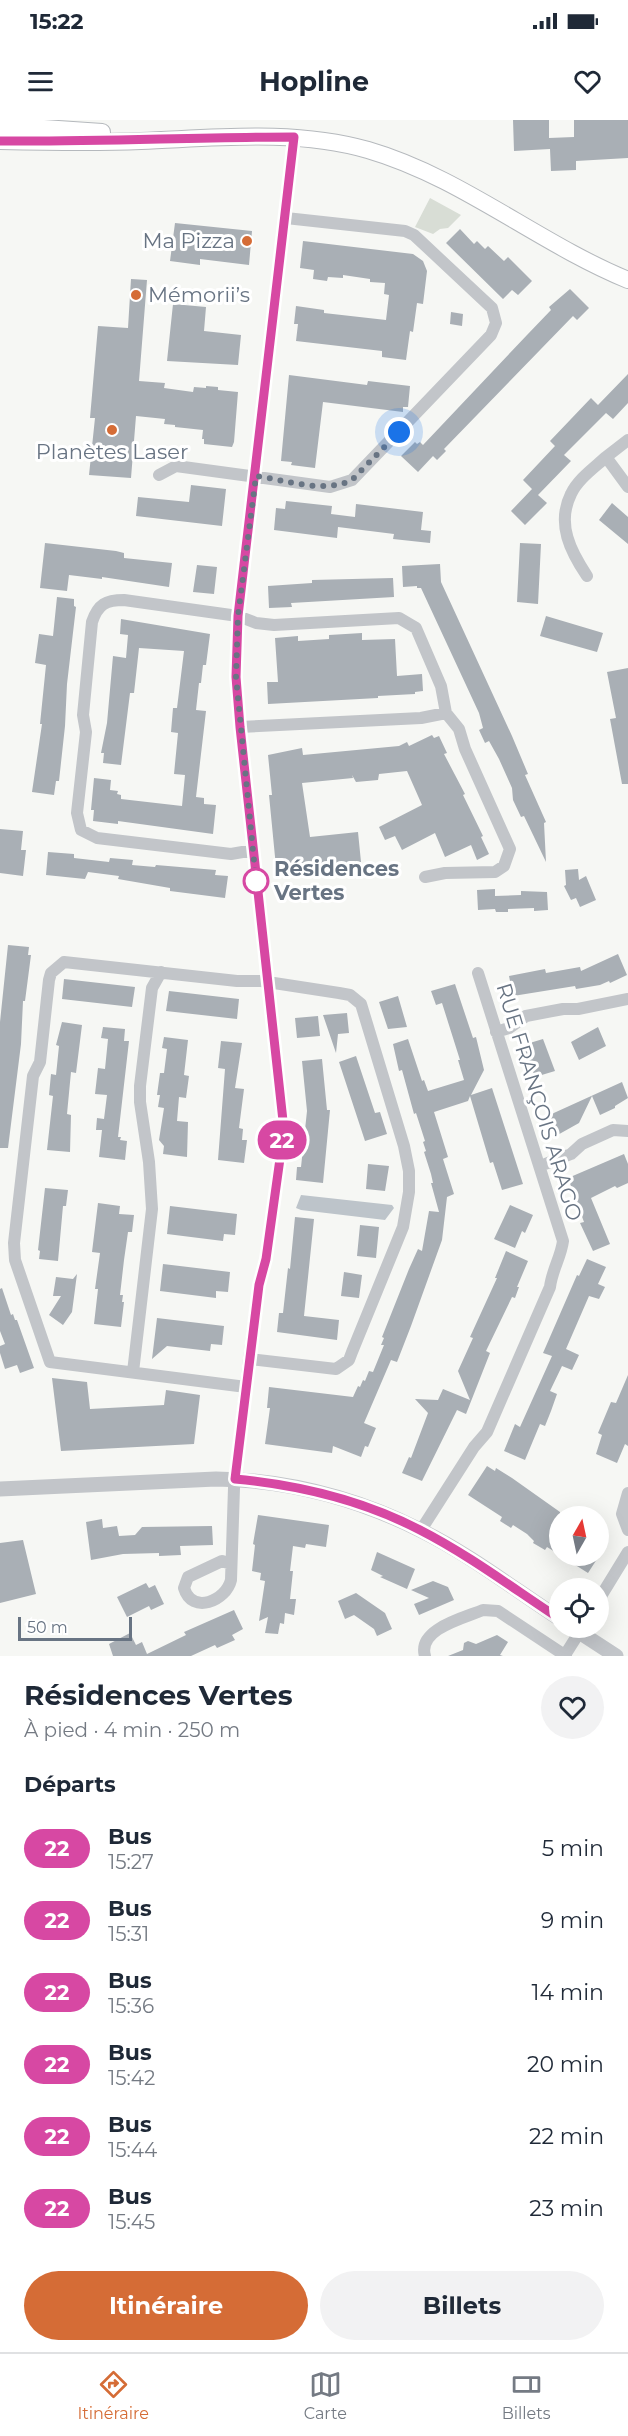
<!DOCTYPE html>
<html lang="fr">
<meta charset="utf-8">
<style>
body{margin:0;font-family:Montserrat,sans-serif;background:#f2f2f3;color:#1f2937;height:100vh;display:flex;flex-direction:column;font-size:22px;white-space:nowrap}
*{box-sizing:border-box;margin:0}
p{font-size:20px;color:#747a83}
.icon{flex:none;width:33px;height:33px;fill:none;stroke:currentColor;stroke-width:2;stroke-linecap:round;stroke-linejoin:round}
.map{position:relative;height:1536px;overflow:hidden}
.details{display:flex;flex-direction:column;background:#fff;flex:1}
.details>*{flex:none}
.badge{padding:0 12px;border-radius:20px;font-size:21px;line-height:39px}
.needle{width:39px;rotate:9deg}
.fabs{position:absolute;left:549px;top:1386px;display:grid;gap:12px}
.fabs a{display:grid;place-items:center;width:60px;height:60px;border-radius:50%;background:#fff;box-shadow:0 6px 24px #0002;font-size:30px}
.scale{position:absolute;left:18px;bottom:15px;width:114px;box-sizing:border-box;padding-left:6px;border:3px solid #687483;border-top:0;font-size:16px;line-height:21px;white-space:nowrap;color:#687483;-webkit-text-stroke:4px #fff;paint-order:stroke}
.you{position:absolute;width:30px;height:30px;margin:-15px;border:4px solid #fff;border-radius:50%;background:#1a73e8;box-shadow:0 0 0 9px #1a73e833}
.map>.badge{position:absolute;translate:-50% -50%;box-shadow:0 0 0 3px #fff}
h2{padding:0 24px;font-size:22px;line-height:54px}
.round{display:grid;place-items:center;flex:none;width:63px;height:63px;border-radius:32px;background:#f2f2f3}
.headline{display:flex;align-items:center;justify-content:space-between;height:102px;padding:0 24px}
h1{font-size:28px;font-weight:700;line-height:45px}
.cta{display:flex;gap:12px;margin-top:auto;padding:12px 24px}
.cta a{flex:1;height:69px;border-radius:36px;background:#d56c36;color:#fff;font-size:24px;font-weight:700;line-height:69px;text-align:center}
.cta a+a{background:#f2f2f3;color:#1f2937}
ul{padding:0;list-style:none}
li{display:flex;align-items:center;gap:18px;height:72px;padding:0 24px}
li div{flex:1}
li b{display:block;font-size:22px}
li em{font-style:normal}
li .badge{min-width:66px;font-weight:700;text-align:center}
.status{display:flex;justify-content:space-between;align-items:center;height:42px;padding:0 30px;background:#fff;direction:ltr}
.status svg{height:16px;fill:currentColor}
header{display:flex;justify-content:space-between;align-items:center;height:78px;padding:0 24px;background:#fff;font-size:27px;font-weight:700}
.dock{display:flex;justify-content:space-around;align-items:center;height:84px;border-top:2px solid #e0e1e3;background:#fff;font-size:16px;color:#747a83}
.dock a{display:grid;justify-items:center;gap:3px}
.dock .on{color:#d56c36}
.map>svg:first-child{display:block}
.green{fill:#d8ddd5}
.water{fill:#bdc4ca}
.building{fill:#a9afb5}
.lines{fill:none;stroke-linecap:round;stroke-linejoin:round}
.secondary-casing{stroke:#b5b9bd;stroke-width:18}
.minor{stroke:#c2c5c9;stroke-width:12}
.tertiary{stroke:#c2c5c9;stroke-width:15}
.secondary{stroke:#fff;stroke-width:16}
.line-casing{stroke:#fff;stroke-width:14}
.line{stroke:#d748a3;stroke-width:9}
.walk{stroke:#687483;stroke-width:6;stroke-dasharray:0 10.8}
.poi-dot{fill:#d56c36;stroke:#fff;stroke-width:2}
.stop-dot{fill:#fff;stroke:#d748a3;stroke-width:3}
.labels{text-anchor:middle;stroke-width:6;stroke-linejoin:round;paint-order:stroke}
.poi-label{font-size:21px;fill:#687483;stroke:#fff;text-anchor:end}
.stop-label{font-size:21px;font-weight:bold;fill:#687483;stroke:#fff;text-anchor:start}
.street-label{font-size:21px;fill:#687483;stroke:#fff}
</style>
<div class="status"><b>15:22</b><svg viewBox="0 0 49 12"><path d="M0 12V9h3v3zM5 12V6h3v6zM10 12V3h3v9zM15 12V0h3v12zM26 1h20v11H26zM47 4h2v5h-2z"/></svg></div>
<header><svg class="icon" aria-label="menu" viewBox="0 0 24 24"><path d="M4 6h16M4 12h16M4 18h16"/></svg>Hopline<svg class="icon" aria-label="heart" viewBox="0 0 24 24"><path d="M12 20l-8-8c-3-5 5-10 8-4 3-6 11-1 8 4z"/></svg></header>
<div class="map">
<svg width="628" height="1536" viewBox="0 0 628 1536">
<rect width="100%" height="100%" fill="#f6f7f4"/>
<!-- green -->
<path class="green" d="M430,78L461,95L448,108L440,109L433,114L415,107Z"/>
<!-- water -->
<path class="water" d="M301,1075L392,1085L394,1088L385,1100L301,1090L296,1088Z"/>
<!-- building -->
<path class="building" d="M513,0H549V18L574,17V0H628V38L576,41V50L551,51L550,29L514,31Z
M175,103L252,111L249,145L200,139V145L170,141Z
M460,109L474,124L477,121L485,129L488,126L504,141L508,137L532,161L518,175L512,170L503,179L446,123Z
M303,121L413,134L423,141L427,151L423,184L417,183L413,212L410,211L406,240L382,237V231L296,221L298,204H294L296,186L324,190V193L386,200L389,175L384,174L385,163L370,162V159L343,155V158L328,157L327,161L313,159L314,150L300,148Z
M131,159L147,160L139,261L165,263L164,268L193,272L194,267L206,268V266L218,267V270L238,272L234,322L232,327L204,324V319H202L203,310L175,307V305L164,304L165,299L136,296L131,358L89,355L95,298H90L98,206L128,208Z
M570,169L589,188L577,200L573,196L444,329L446,331L437,340L433,336L418,352L401,336L415,322L417,324L420,322L423,325L527,215L551,190L549,187Z
M173,184L206,187L204,211L241,215L238,245L167,241Z
M451,192L463,194L462,206L450,204Z
M628,254V283L613,299L606,293L564,335L571,341L538,375L547,383L525,405L511,391L532,369L537,374L523,360L555,326L550,321L591,278L598,285Z
M289,255L367,265L368,261L410,266L408,287H403V292L323,282L315,348L291,345L292,342L281,341Z
M191,365L226,369L222,406L136,396L138,377L189,382Z
M286,381L332,386L331,394L355,397L356,384L423,392L421,410L431,411L430,423L393,419L394,414L338,407L337,418L274,410L276,388L285,389Z
M612,383L628,397V424L599,400Z
M45,423L116,431L124,433V438L172,443L169,467L102,457V459L69,455L67,471L40,468Z
M520,423L541,424L538,484L517,482Z
M440,444L441,462L512,616L528,654L525,655L546,702L544,703L546,742L524,696L521,697L513,680L512,668L499,639L489,621L485,623L479,610L483,608L479,593L421,468H417V466L403,467L402,446Z
M197,445L217,447L214,474L193,472Z
M393,458L394,477L291,483L292,487L269,488L268,466L312,463V460Z
M57,477L74,479V486L76,487L67,564L65,606L59,661H56L54,675L32,672L42,604H40L46,545L35,543L39,514L53,516Z
M546,496L603,513L597,532L540,516Z
M121,499L210,514L206,545H203L201,563H199L196,590L206,591L196,677L204,678V684L216,685L213,714L118,701V704L93,701L94,690H91L94,658L111,660L110,670L118,671L117,674L121,675V679L182,686L185,655L174,654L178,613L171,612L173,588H177L184,531L139,528L134,573H130L121,645L103,643L104,633H101L107,603L113,536L126,538L128,515L120,514Z
M362,513V520L395,519L397,556L422,554L423,571L415,572V574L378,576V578L268,584L267,562H278L275,518L298,516V521L329,519V515Z
M628,548V664H622L610,599L616,598L607,552Z
M432,615L434,618L439,616L447,633L444,634L465,674L463,675L483,716L481,717L489,734L477,740L471,725L445,737L435,713L402,730L395,716L385,720L379,707L422,685L407,651L379,654L378,660L356,662L352,655L353,658L302,663L310,717L358,712L361,742L290,749V745L276,747L269,675H272L268,635L302,628L303,635L399,626L407,622L409,626Z
M0,709L23,711L21,730H26L23,756L0,753Z
M48,732L74,734V738L109,742L110,738L133,740L132,745L155,747L156,745L216,750L215,755L228,756L225,778L170,771V768L118,759L119,756L88,752L85,759L46,755Z
M578,749L579,760L586,756L596,780L580,787L576,778L571,780L564,766L566,765L565,750Z
M495,769V776L521,775V771L547,772L548,790L534,791V788L508,789V792H496L495,789L478,790L477,770Z
M8,825L29,827L28,835H31L25,881H23L21,924L8,1028H0V902Z
M618,834L627,855L610,863L609,861L600,865L576,869L575,866L513,876L509,856L545,849L546,853L580,847L581,851Z
M64,859L135,867L132,887L62,879Z
M455,864L473,918L476,917L484,950L471,975L492,968L523,1064L502,1070L493,1042L490,1043L470,976L468,981L434,992L448,1037L443,1039L454,1074L447,1077L442,1120L411,1206L397,1242L391,1240L364,1303L376,1308L368,1327L365,1326L361,1337L333,1326L332,1333L265,1324L270,1288H267L269,1267L353,1277L358,1266L360,1267L363,1260L365,1261L369,1251L373,1252L384,1225H381L384,1218L382,1217L409,1149L418,1129L422,1131L429,1091L439,1092L431,1063H433L431,1054L424,1032L426,1031L423,1022L425,1021L416,993L414,994L402,950L399,951L393,924L408,919L422,961L424,960L428,971L464,960L458,940H460L442,883L436,885L431,871Z
M169,871L239,879L237,899L166,891Z
M398,876L407,907L388,909L379,882Z
M347,893L349,913L338,914L336,933L323,895Z
M318,896L320,916L297,918L295,898Z
M62,902L82,905L76,953L71,952L67,994L71,995L70,1032L47,1030L53,976L49,975L51,954L56,955L59,926L56,925Z
M103,907L125,909L124,921H129L118,1017H121L120,1020L127,1021L125,1040L99,1037L102,1010H96L97,998L104,999L107,975L95,974L98,948L105,949L108,919L101,918Z
M598,907L606,926L579,940L571,922Z
M164,917L188,920L184,955L189,956L186,978L179,977L177,1001L188,1002L187,1037L163,1034L164,1026L159,1020L164,988L158,987L160,975H157L160,953H164L167,929L162,928Z
M543,919L555,951L535,957L523,925Z
M221,921L242,923L235,968L244,969L239,1008L243,1009L242,1020H247L244,1043L218,1040L225,949L218,948Z
M356,936L375,993L380,992L387,1014L365,1021L339,942Z
M322,939L327,990H330L323,1063L296,1060L297,1047H301L307,991L302,941Z
M622,962L628,978L615,986V988L600,995L592,976L579,1003L554,1017L545,997Z
M624,1034L628,1044V1063L617,1068L615,1066L591,1078L610,1124L593,1131L580,1103L584,1102L568,1058Z
M368,1044L389,1046L385,1071L366,1069Z
M45,1068L68,1070L66,1086H63L58,1141L39,1139L40,1131L38,1130Z
M98,1083L120,1086L119,1094L134,1095L132,1112H128L124,1140L120,1175H123L122,1182H124L121,1207L94,1204L98,1169H95L100,1133L92,1132Z
M510,1085L533,1095L525,1113L522,1111L515,1128L494,1119Z
M170,1086L237,1094L235,1115L224,1114L223,1121L167,1114Z
M295,1097L314,1099L304,1196L339,1200L337,1220L277,1212L279,1193H283L288,1148L290,1149Z
M360,1105L379,1107L376,1138L357,1136Z
M506,1131L528,1141L517,1167H519L515,1178L512,1177L486,1231L490,1233L466,1294L457,1290L422,1361L402,1353L409,1337L411,1338L428,1293L415,1279L438,1280L443,1269L470,1280L458,1251L473,1218L470,1217L497,1158H495Z
M587,1139L606,1147L598,1164L605,1167L599,1179L589,1176L566,1229L579,1235L572,1250L562,1246L550,1271L557,1274L551,1291L545,1306L540,1304L525,1340L504,1331L515,1304L520,1307L552,1236L543,1233L577,1155L579,1156Z
M163,1144L230,1152L228,1172L216,1171V1178L160,1171Z
M344,1152L362,1155L359,1178L341,1176Z
M77,1154L72,1192L63,1205L49,1195L61,1176H53L56,1157L73,1159Z
M2,1168L11,1195L13,1194L15,1200H17L34,1248L20,1253L17,1245L5,1249L0,1233V1226L5,1224L0,1211V1169Z
M157,1198L224,1206L222,1225L211,1224L210,1231L167,1226L152,1239Z
M628,1255V1326L625,1324L617,1343L596,1334L602,1315L598,1313L611,1282L616,1283Z
M52,1258L87,1262L90,1289L164,1285L166,1270L200,1275L194,1324L61,1331Z
M487,1346L495,1351L496,1348L512,1358L560,1392V1435L547,1427L545,1430L533,1423L534,1421L527,1414L513,1405L511,1408L500,1401L502,1397L468,1375Z
M258,1395L329,1405L326,1427L306,1424L305,1428L293,1426L290,1451H293L290,1479H296L294,1495L285,1493L284,1504L280,1503L278,1514L265,1513L268,1497L259,1501L265,1461L260,1460L261,1453L252,1451L255,1425L253,1424Z
M102,1399L103,1408L117,1406L119,1416L135,1415L142,1407L212,1406L213,1425L180,1426L181,1435L159,1436V1433L123,1434L91,1440L86,1402Z
M23,1420L36,1474L0,1483V1423Z
M377,1432L415,1449L407,1469L380,1457L383,1456L371,1450Z
M561,1436H599L588,1453Z
M433,1461L448,1467L454,1480L419,1495L414,1484L429,1478L411,1470Z
M146,1463L149,1468L155,1465L164,1484L151,1490L149,1486L127,1497L117,1477Z
M356,1473L385,1493L392,1509L377,1516L374,1509L354,1495L345,1499L338,1481Z
M234,1490L243,1509L232,1515L235,1520L217,1528L215,1525L191,1536H113L109,1524L130,1513L136,1525L142,1522L147,1534L186,1515L184,1512Z
M497,1515L508,1522L500,1535L503,1536H448L463,1530L464,1523L468,1521L476,1524Z"/>
<g class="lines">
<!-- secondary casing -->
<g class="secondary-casing">
<path id="secondary" d="M0,5L102,12
M0,21C47,22 94,23 141,21C216,18 294,9 368,30C461,57 538,123 628,160"/>
</g>
<!-- minor -->
<path class="minor" d="M628,320L606,337L628,367
M159,355L176,346L330,367L352,360L491,215L496,203L492,188L414,115L405,111L286,98
M587,456C571,432 556,404 571,374C578,359 594,348 606,337
M240,607L421,598L446,593
M254,730L231,734L97,718L81,710L77,693L86,612L83,595L92,502C98,484 106,480 124,480L238,496L256,503L274,505L399,498L416,508L441,566L446,593L459,609L465,629L510,729L504,746L495,752L445,753L425,757
M496,912L509,908L526,896L563,889H578L628,879
M540,1046L571,1034L582,1024L613,1010L628,1011
M133,1252L152,1089L149,1042L140,982V966L152,868L161,852
M246,1267L50,1242L15,1140L14,1123L33,956L40,942L49,860L51,853L64,842L237,861H261L339,873L350,875L361,884L404,1026L409,1051V1072L403,1107L352,1232L349,1240L336,1249L249,1239
M628,1373L622,1394L628,1410
M421,1410L474,1327L487,1312L550,1167C552,1150 561,1137 563,1121L478,853
M231,1444L222,1441L188,1457L184,1468C192,1495 226,1481 231,1460L234,1368L249,1239L259,1165L266,1139L284,1010L240,607L236,557L238,496L294,17
M598,1481L628,1432
M565,1535L582,1508
M425,1536C417,1509 464,1498 483,1490L498,1491L566,1536"/>
<!-- tertiary -->
<path class="tertiary" d="M0,1369L216,1359C287,1360 356,1378 420,1410C469,1434 514,1469 560,1499
M573,1508L616,1536"/>
<!-- secondary -->
<use href="#secondary" class="secondary"/>
</g>
<g class="lines">
<!-- line casing -->
<g class="line-casing">
<path id="line" d="M0,21C98,22 196,17 294,17L238,496L236,557L240,607L284,1010L266,1139L259,1165L235,1359C300,1365 362,1380 420,1410C469,1435 514,1469 560,1499"/>
</g>
<!-- line -->
<use href="#line" class="line"/>
<!-- walk -->
<path class="walk" d="M256,761L236,557L238,496L256,356C285,360 324,374 352,360L399,312"/>
</g>
<!-- markers -->
<g class="poi-dot">
<circle cx="247" cy="121" r="6"/>
<circle cx="136" cy="175" r="6"/>
<circle cx="112" cy="310" r="6"/>
</g>
<circle class="stop-dot" cx="256" cy="761" r="12"/>
<g class="labels">
<!-- poi labels -->
<g class="poi-label">
<text x="235" y="128">Ma Pizza</text>
<text x="148" y="182" text-anchor="start">Mémorii’s</text>
<text x="112" y="339" text-anchor="middle">Planètes Laser</text>
</g>
<!-- stop labels -->
<g class="stop-label">
<text x="274" y="756">Résidences<tspan x="274" dy="24">Vertes</tspan></text>
</g>
<!-- street labels -->
<g class="street-label">
<text transform="translate(539 982) rotate(73)" y="7">RUE FRANÇOIS ARAGO</text>
</g>
</g>
</svg>
<div class="fabs">
<a><svg class="needle" viewBox="-14 -14 28 28"><path d="M0-13l5 13h-10z" fill="#e53935"/><path d="M0 13l5-13h-10z" fill="#747a83"/></svg></a>
<a><svg class="icon" aria-label="locate" viewBox="0 0 24 24"><circle cx="12" cy="12" r="6"/><path d="M12 2v4M12 18v4M2 12h4M18 12h4"/></svg></a>
</div>
<div class="scale">50 m</div>
<div class="you" style="left:399px;top:312px"></div>
<b class="badge" style="left:282px;top:1020px;background:#d748a3;color:#fff">22</b>
</div>
<section class="details">
<div class="headline"><div><h1>Résidences Vertes</h1><p>À pied · 4 min · 250 m</p></div><a class="round"><svg class="icon" aria-label="heart" viewBox="0 0 24 24"><path d="M12 20l-8-8c-3-5 5-10 8-4 3-6 11-1 8 4z"/></svg></a></div>
<h2>Départs</h2>
<ul>
<li><span class="badge" style="background:#d748a3;color:#fff">22</span><div><b>Bus</b><p>15:27</p></div><em>5 min</em></li>
<li><span class="badge" style="background:#d748a3;color:#fff">22</span><div><b>Bus</b><p>15:31</p></div><em>9 min</em></li>
<li><span class="badge" style="background:#d748a3;color:#fff">22</span><div><b>Bus</b><p>15:36</p></div><em>14 min</em></li>
<li><span class="badge" style="background:#d748a3;color:#fff">22</span><div><b>Bus</b><p>15:42</p></div><em>20 min</em></li>
<li><span class="badge" style="background:#d748a3;color:#fff">22</span><div><b>Bus</b><p>15:44</p></div><em>22 min</em></li>
<li><span class="badge" style="background:#d748a3;color:#fff">22</span><div><b>Bus</b><p>15:45</p></div><em>23 min</em></li>
</ul>
<div class="cta"><a>Itinéraire</a><a>Billets</a></div>
</section>
<nav class="dock">
<a class="on"><svg class="icon" aria-label="directions" viewBox="0 0 24 24"><path d="M12 3l9 9-9 9-9-9zM9 14v-3h6M13 9l2 2-2 2"/></svg>Itinéraire</a>
<a><svg class="icon" aria-label="map" viewBox="0 0 24 24"><path d="M3 6l6-2 6 2 6-2v14l-6 2-6-2-6 2zM9 4v14M15 6v14"/></svg>Carte</a>
<a><svg class="icon" aria-label="tickets" viewBox="0 0 24 24"><path d="M3 7h18v10H3zM15 7v10"/></svg>Billets</a>
</nav>
